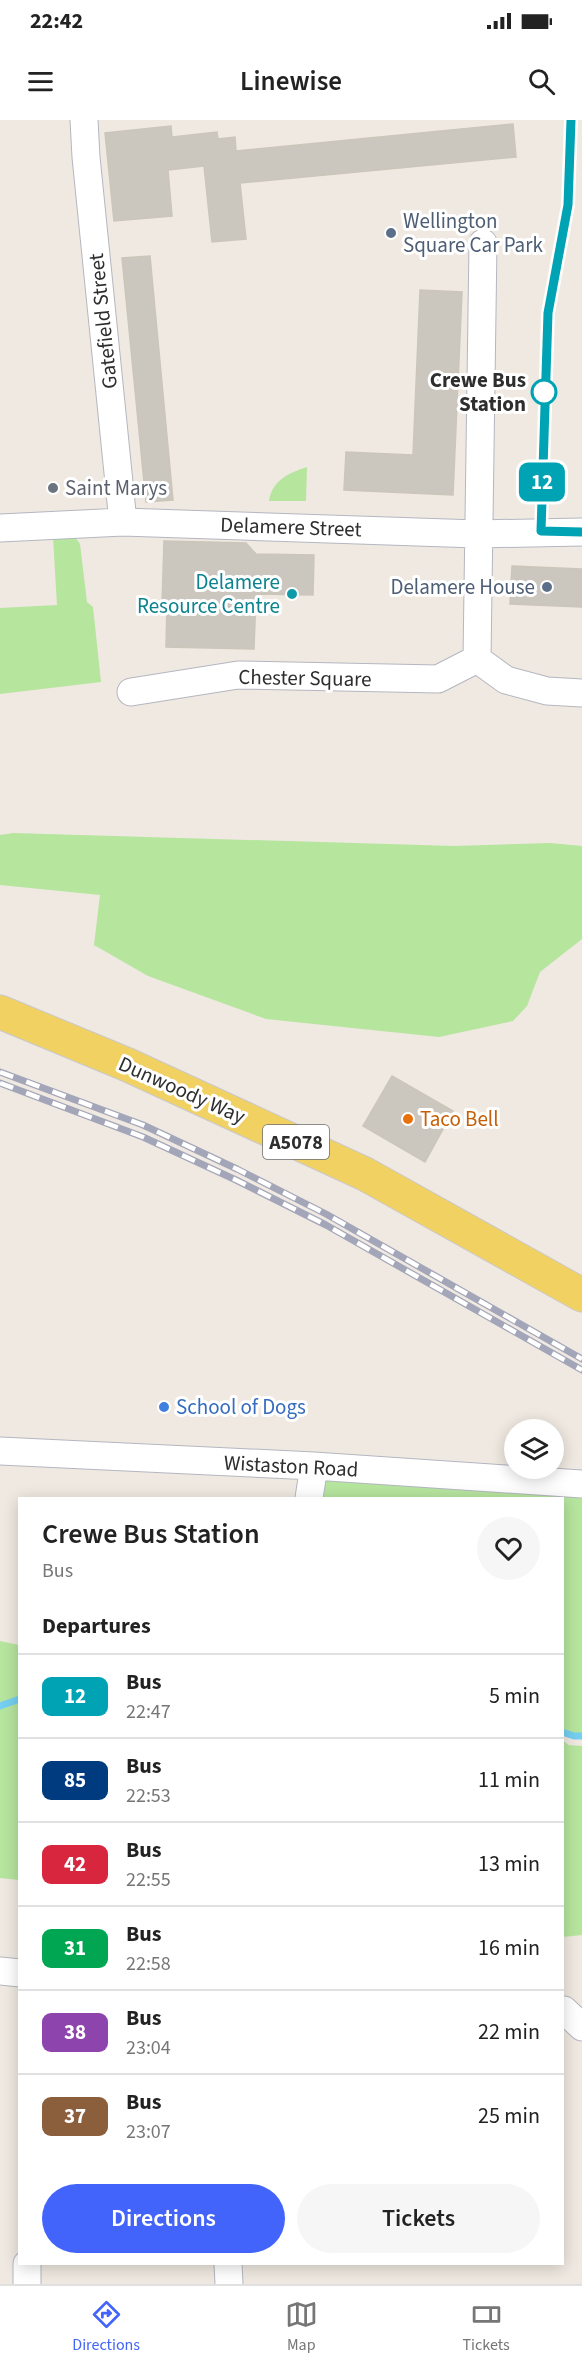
<!DOCTYPE html>
<style>
body{margin:0;font-family:"Source Sans 3",sans-serif;background:#f6f6f6;color:#222;height:100vh;display:flex;flex-direction:column;font-size:22px;white-space:nowrap}
*{box-sizing:border-box;margin:0}
p{font-size:20px;color:#767676}
.icon{flex:none;width:33px;height:33px;fill:none;stroke:currentColor;stroke-width:2;stroke-linecap:round;stroke-linejoin:round}
.map{position:relative;flex:1;overflow:hidden}
.side{position:absolute;left:18px;top:1377px;width:546px;height:768px;display:flex;flex-direction:column;background:#fff;border-radius:0px;box-shadow:0 3px 15px #0003}
.side>*{flex:none}
.badge{padding:0 12px;border-radius:9px;font-size:21px;line-height:39px}
.fabs{position:absolute;left:504px;top:1299px;display:grid;gap:12px}
.fabs a{display:grid;place-items:center;width:60px;height:60px;border-radius:50%;background:#fff;box-shadow:0 3px 15px #0003;font-size:30px}
.map>.badge{position:absolute;translate:-50% -50%;box-shadow:0 0 0 3px #fff}
h2{padding:0 24px;font-size:22px;line-height:54px}
.round{display:grid;place-items:center;flex:none;width:63px;height:63px;border-radius:32px;background:#f6f6f6}
.overview{display:flex;align-items:center;justify-content:space-between;height:102px;padding:0 24px}
h1{font-size:28px;font-weight:600;line-height:45px}
.cta{display:flex;gap:12px;margin-top:auto;padding:12px 24px}
.cta a{flex:1;height:69px;border-radius:36px;background:#4264fb;color:#fff;font-size:24px;font-weight:600;line-height:69px;text-align:center}
.cta a+a{background:#f6f6f6;color:#222}
ul{padding:0;list-style:none}
li{display:flex;align-items:center;gap:18px;height:84px;padding:0 24px;border-top:2px solid #e0e0e0}
li div{flex:1}
li b{display:block;font-size:22px}
li em{font-style:normal}
li .badge{min-width:66px;font-weight:700;text-align:center}
.status{display:flex;justify-content:space-between;align-items:center;height:42px;padding:0 30px;background:#fff;direction:ltr}
.status svg{height:16px;fill:currentColor}
header{display:flex;justify-content:space-between;align-items:center;height:78px;padding:0 24px;background:#fff;font-size:27px;font-weight:600}
.tab-bar{display:flex;justify-content:space-around;align-items:center;height:84px;border-top:2px solid #e0e0e0;background:#fff;font-size:16px;color:#767676}
.tab-bar a{display:grid;justify-items:center;gap:3px}
.tab-bar .current{color:#4264fb}
.map>svg:first-child{display:block}
.green{fill:#b6e59e}
.lines{fill:none;stroke-linecap:round;stroke-linejoin:round}
.stream{stroke:#75cff0;stroke-width:7}
.building{fill:#cbc7bf;stroke:#cbc5ba;stroke-width:1.5}
.minor-casing{stroke:#b4b7c1;stroke-width:29}
.major-casing{stroke:#c9c9c9;stroke-width:35}
.minor{stroke:#fff;stroke-width:27}
.major{stroke:#f2d163;stroke-width:33}
.rail-casing{stroke:#a3a6b8;stroke-width:7}
.rail{stroke:#fff;stroke-width:4.5;stroke-dasharray:14;stroke-linecap:butt}
.line-casing{stroke:#fff;stroke-width:14}
.line{stroke:#00a3b4;stroke-width:9}
.service-dot{fill:#5c6f8a;stroke:#fff;stroke-width:2}
.stop-dot{fill:#fff;stroke:#00a3b4;stroke-width:3}
.worship-dot{fill:#6b7280;stroke:#fff;stroke-width:2}
.culture-dot{fill:#0f9aa8;stroke:#fff;stroke-width:2}
.food-dot{fill:#e8710a;stroke:#fff;stroke-width:2}
.shop-dot{fill:#3f7fe0;stroke:#fff;stroke-width:2}
.labels{text-anchor:middle;stroke-width:6;stroke-linejoin:round;paint-order:stroke}
.shield{fill:#fff;stroke:#6d6d6d;stroke-width:1.5}
.shield-label{font-size:20px;font-weight:bold;fill:#2e2e2e}
.service-label{font-size:21px;fill:#4e5e75;stroke:#fff;text-anchor:start}
.street-label{font-size:21px;fill:#2e2e2e;stroke:#fff}
.stop-label{font-size:21px;font-weight:bold;fill:#2e2e2e;stroke:#fff;text-anchor:end}
.worship-label{font-size:21px;fill:#5b616d;stroke:#fff;text-anchor:start}
.culture-label{font-size:21px;fill:#0d838f;stroke:#fff;text-anchor:end}
.food-label{font-size:21px;fill:#c56008;stroke:#fff;text-anchor:start}
.shop-label{font-size:21px;fill:#366cbe;stroke:#fff;text-anchor:start}
</style>
<div class="status"><b>22:42</b><svg viewBox="0 0 49 12"><path d="M0 12V9h3v3zM5 12V6h3v6zM10 12V3h3v9zM15 12V0h3v12zM26 1h20v11H26zM47 4h2v5h-2z"/></svg></div>
<header><svg class="icon" aria-label="menu" viewBox="0 0 24 24"><path d="M4 6h16M4 12h16M4 18h16"/></svg>Linewise<svg class="icon" aria-label="search" viewBox="0 0 24 24"><circle cx="10" cy="10" r="6"/><path d="M15 15l6 6"/></svg></header>
<div class="map">
<svg width="582" height="2164" viewBox="0 0 582 2164">
<rect width="100%" height="100%" fill="#efe9e1"/>
<!-- green -->
<path class="green" d="M307,347L306,381H269C272,361 288,353 307,347Z
M73,414L80,424L87,482L93,487L101,562L0,574V488L57,485L53,417Z
M13,713L454,726L550,723L582,726V819L540,852L527,886L513,901L439,917L266,899L148,856L94,825L100,775L0,765V715Z
M314,1346L582,1364V1616H574L563,1612L562,1378H309Z
M0,1521L19,1525V1760L0,1758Z
M563,1621L569,1625L582,1626V1815L563,1817Z"/>
<g class="lines">
<!-- stream -->
<path class="stream" d="M0,1586L20,1579
M562,1612L574,1616H582"/>
</g>
<!-- building -->
<path class="building" d="M513,4L516,37L240,63L246,119L212,122L204,46L168,50L172,96L114,101L105,13L171,6L172,17L217,12L218,19L235,17L236,31Z
M150,136L173,380L146,382L122,138Z
M420,170L462,172L453,375L344,370L346,332L413,335Z
M164,421L246,423L256,434L314,435L313,475L256,474L254,529L166,527L167,485H162Z
M512,446L582,449V487L510,484Z
M392,956L453,991L425,1042L363,1006Z"/>
<g class="lines">
<!-- minor casing -->
<g class="minor-casing">
<path id="minor" d="M84,0L86,37L123,402
M0,408L123,402L477,414L582,412
M477,539L483,123
M477,539L506,560L547,571L582,573
M131,572L238,555L438,559L477,539
M0,1331L314,1346L582,1364
M309,1378L314,1346
M0,1851L20,1853
M564,1890L582,1907
M228,2144L229,2164
M27,2164V2144"/>
</g>
<!-- major casing -->
<g class="major-casing">
<path id="major" d="M0,892L128,945L365,1054L582,1175"/>
</g>
<!-- minor -->
<use href="#minor" class="minor"/>
<!-- major -->
<use href="#major" class="major"/>
<!-- rail casing -->
<g class="rail-casing">
<path id="rail" d="M0,952L143,1005L237,1049L326,1094L582,1239
M0,963L143,1017L236,1060L326,1105L582,1250"/>
</g>
<!-- rail -->
<use href="#rail" class="rail"/>
</g>
<g class="lines">
<!-- line casing -->
<g class="line-casing">
<path id="line" d="M571,0L568,85L548,193L541,411L582,412"/>
</g>
<!-- line -->
<use href="#line" class="line"/>
</g>
<!-- markers -->
<g class="service-dot">
<circle cx="391" cy="113" r="6"/>
<circle cx="547" cy="467" r="6"/>
</g>
<circle class="stop-dot" cx="544" cy="272" r="12"/>
<circle class="worship-dot" cx="53" cy="368" r="6"/>
<circle class="culture-dot" cx="292" cy="474" r="6"/>
<circle class="food-dot" cx="408" cy="999" r="6"/>
<circle class="shop-dot" cx="164" cy="1287" r="6"/>
<g class="labels">
<!-- shield labels -->
<rect class="shield" x="263" y="1005" width="66" height="34" rx="4.5"/>
<g class="shield-label">
<text x="296" y="1029">A5078</text>
</g>
<!-- service labels -->
<g class="service-label">
<text x="403" y="108">Wellington<tspan x="403" dy="24">Square Car Park</tspan></text>
<text x="535" y="474" text-anchor="end">Delamere House</text>
</g>
<!-- street labels -->
<g class="street-label">
<text transform="translate(103 201) rotate(-96)" y="7">Gatefield Street</text>
<text transform="translate(291 407) rotate(2)" y="7">Delamere Street</text>
<text transform="translate(305 558) rotate(1)" y="7">Chester Square</text>
<text transform="translate(182 970) rotate(24)" y="7">Dunwoody Way</text>
<text transform="translate(291 1346) rotate(3)" y="7">Wistaston Road</text>
</g>
<!-- stop labels -->
<g class="stop-label">
<text x="526" y="267">Crewe Bus<tspan x="526" dy="24">Station</tspan></text>
</g>
<!-- worship labels -->
<g class="worship-label">
<text x="65" y="375">Saint Marys</text>
</g>
<!-- culture labels -->
<g class="culture-label">
<text x="280" y="469">Delamere<tspan x="280" dy="24">Resource Centre</tspan></text>
</g>
<!-- food labels -->
<g class="food-label">
<text x="420" y="1006">Taco Bell</text>
</g>
<!-- shop labels -->
<g class="shop-label">
<text x="176" y="1294">School of Dogs</text>
</g>
</g>
</svg>
<div class="fabs">
<a><svg class="icon" aria-label="layers" viewBox="0 0 24 24"><path d="M12 4l9 5-9 5-9-5zM3 14l9 5 9-5"/></svg></a>
</div>
<b class="badge" style="left:542px;top:362px;background:#00a3b4;color:#fff">12</b>
<section class="side">
<div class="overview"><div><h1>Crewe Bus Station</h1><p>Bus</p></div><a class="round"><svg class="icon" aria-label="heart" viewBox="0 0 24 24"><path d="M12 20l-8-8c-3-5 5-10 8-4 3-6 11-1 8 4z"/></svg></a></div>
<h2>Departures</h2>
<ul>
<li><span class="badge" style="background:#00a3b4;color:#fff">12</span><div><b>Bus</b><p>22:47</p></div><em>5 min</em></li>
<li><span class="badge" style="background:#003b80;color:#fff">85</span><div><b>Bus</b><p>22:53</p></div><em>11 min</em></li>
<li><span class="badge" style="background:#d7263d;color:#fff">42</span><div><b>Bus</b><p>22:55</p></div><em>13 min</em></li>
<li><span class="badge" style="background:#00a651;color:#fff">31</span><div><b>Bus</b><p>22:58</p></div><em>16 min</em></li>
<li><span class="badge" style="background:#8e44ad;color:#fff">38</span><div><b>Bus</b><p>23:04</p></div><em>22 min</em></li>
<li><span class="badge" style="background:#8b5e3c;color:#fff">37</span><div><b>Bus</b><p>23:07</p></div><em>25 min</em></li>
</ul>
<div class="cta"><a>Directions</a><a>Tickets</a></div>
</section>
</div>
<nav class="tab-bar">
<a class="current"><svg class="icon" aria-label="directions" viewBox="0 0 24 24"><path d="M12 3l9 9-9 9-9-9zM9 14v-3h6M13 9l2 2-2 2"/></svg>Directions</a>
<a><svg class="icon" aria-label="map" viewBox="0 0 24 24"><path d="M3 6l6-2 6 2 6-2v14l-6 2-6-2-6 2zM9 4v14M15 6v14"/></svg>Map</a>
<a><svg class="icon" aria-label="tickets" viewBox="0 0 24 24"><path d="M3 7h18v10H3zM15 7v10"/></svg>Tickets</a>
</nav>
